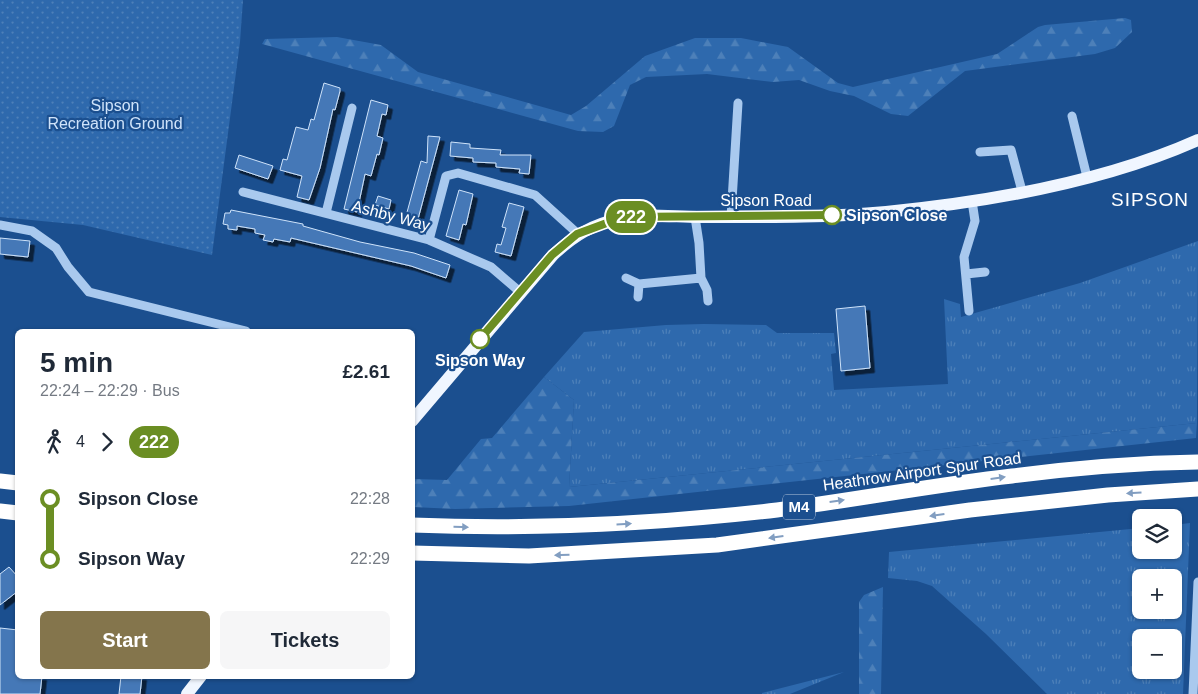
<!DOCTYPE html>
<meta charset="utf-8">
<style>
body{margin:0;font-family:Arial,sans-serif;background:#f6f6f7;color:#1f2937;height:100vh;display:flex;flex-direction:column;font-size:19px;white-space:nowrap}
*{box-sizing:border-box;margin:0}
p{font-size:16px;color:#747a83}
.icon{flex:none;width:28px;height:28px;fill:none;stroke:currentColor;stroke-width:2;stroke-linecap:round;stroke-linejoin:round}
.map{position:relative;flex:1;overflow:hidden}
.drawer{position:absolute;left:15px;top:329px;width:400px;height:350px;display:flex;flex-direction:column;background:#fff;border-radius:8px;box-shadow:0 1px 4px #0004}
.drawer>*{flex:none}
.badge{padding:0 10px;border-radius:16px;font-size:18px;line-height:32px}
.tools{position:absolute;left:1132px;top:509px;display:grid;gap:10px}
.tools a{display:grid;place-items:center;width:50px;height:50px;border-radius:8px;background:#fff;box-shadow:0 1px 4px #0004;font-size:25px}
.map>.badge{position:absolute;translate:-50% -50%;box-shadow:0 0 0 2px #fff}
.legs{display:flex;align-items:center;gap:8px;height:55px;padding:0 25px;font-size:16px}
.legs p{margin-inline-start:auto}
.head{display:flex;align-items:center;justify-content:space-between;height:85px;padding:0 25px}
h1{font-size:28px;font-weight:800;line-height:38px}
.cta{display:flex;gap:10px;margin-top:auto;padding:10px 25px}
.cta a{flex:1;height:58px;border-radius:8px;background:#84754c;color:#fff;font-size:20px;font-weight:800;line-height:58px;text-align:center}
.cta a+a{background:#f6f6f7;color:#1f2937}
ul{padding:0 25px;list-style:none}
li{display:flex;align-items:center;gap:18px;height:60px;font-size:19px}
li i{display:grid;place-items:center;width:8px;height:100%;margin:0 6px;background:currentColor}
li i::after{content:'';width:12px;height:12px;margin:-6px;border:4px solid;border-radius:50%;background:#fff}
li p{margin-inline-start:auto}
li:first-child i{background:linear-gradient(#0000 50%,currentColor 0)}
li:last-child i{background:linear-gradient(currentColor 50%,#0000 0)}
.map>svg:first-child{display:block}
.grass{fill:url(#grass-tufts);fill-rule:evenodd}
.forest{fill:url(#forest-firs)}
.park{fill:url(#park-dots)}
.building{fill:#4478b7;stroke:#cfe3fa;filter:url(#shadow)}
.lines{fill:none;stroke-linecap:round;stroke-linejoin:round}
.minor{stroke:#a9c9ee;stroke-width:9}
.major{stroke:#f0f6ff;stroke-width:12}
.highway{stroke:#fff;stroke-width:15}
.oneway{fill:#829ec1}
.line-1-casing{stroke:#fff;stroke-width:11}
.line-1{stroke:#6b8e23;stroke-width:8}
.stop-1-dot{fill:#fff;stroke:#6b8e23;stroke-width:2.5}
.labels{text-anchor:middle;stroke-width:4.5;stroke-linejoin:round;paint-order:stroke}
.shield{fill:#1b4f8f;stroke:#bbcadd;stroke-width:1}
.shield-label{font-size:15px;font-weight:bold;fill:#fff}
.park-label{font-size:16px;fill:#cfe3fa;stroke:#1b4f8f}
.street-label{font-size:16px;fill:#fff;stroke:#1b4f8f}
.stop-label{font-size:16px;font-weight:bold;fill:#fff;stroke:#1b4f8f;text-anchor:start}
.quarter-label{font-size:19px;letter-spacing:1px;fill:#fff;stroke:#1b4f8f}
</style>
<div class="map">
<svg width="1198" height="694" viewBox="0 0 1198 694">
<defs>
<pattern id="grass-tufts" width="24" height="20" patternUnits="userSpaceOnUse" patternTransform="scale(1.25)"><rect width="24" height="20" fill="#2e69ad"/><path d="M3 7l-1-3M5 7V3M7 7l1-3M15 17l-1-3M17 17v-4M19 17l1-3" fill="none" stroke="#4d80b9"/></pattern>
<pattern id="forest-firs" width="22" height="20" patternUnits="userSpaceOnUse" patternTransform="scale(1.25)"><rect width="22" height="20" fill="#2e69ad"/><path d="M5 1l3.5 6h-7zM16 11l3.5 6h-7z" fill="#4d80b9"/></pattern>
<pattern id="park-dots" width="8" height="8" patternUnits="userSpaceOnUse" patternTransform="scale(1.25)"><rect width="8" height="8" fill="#2e69ad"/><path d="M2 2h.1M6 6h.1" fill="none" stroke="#4d80b9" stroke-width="1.8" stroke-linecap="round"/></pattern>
<filter id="shadow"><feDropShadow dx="4.5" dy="4.5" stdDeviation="0" flood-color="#0009"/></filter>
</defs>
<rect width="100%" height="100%" fill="#1b4f8f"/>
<!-- grass -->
<path class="grass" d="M1198,241L1197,423L569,487L574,400L544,377L584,332L666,325L704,324L766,325L777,333H834L836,353L831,354L834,390L948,384L944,299L960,304L961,317L1080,283Z
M1190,523L1183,694H1047L986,634L932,586L917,581L888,578L889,552L1141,528V550H1174V525ZM1141,578H1174V610H1141ZM1141,638H1174V670H1141Z
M844,672L790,694H762V693Z"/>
<!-- forest -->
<path class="forest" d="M1125,18L1131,20L1132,32L1115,48L1095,54L965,71L908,116L891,114L854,96L830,91L799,80L773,82L707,74L646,77L630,85L614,126L603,132L578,131L262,44L265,39L337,37L381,45L418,72L571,115L586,106L645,56L695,38H741L788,47L838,83L853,87L997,54L1038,27L1045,25Z
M544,377L574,400L569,487L1197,423L1196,438L569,506L455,509L413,507V479L447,480L481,439L492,438Z
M883,587L881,694H859V602L864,595Z"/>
<!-- park -->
<path class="park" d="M0,0H243L240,42L212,255L83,225L0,217Z"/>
<!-- building -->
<path class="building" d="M324,83L340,88V91L335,110L333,109L320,168L309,200L297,197L302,176L280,170L283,159L287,160L296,127L308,130L311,119L314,120Z
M371,100L388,105L386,115L382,114L377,136L383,138L379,155L377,154L371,176L365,174L357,212L344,209Z
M428,136L440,137L418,219L406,216L421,161L427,163Z
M451,142L470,144V148L501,150L500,155H531L529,174L519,173L520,169L496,167V163L473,162V158L450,156Z
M239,155L273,166L268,179L235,168Z
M459,190L473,194L466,225L463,224L459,240L446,236Z
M378,196L391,200L389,209L375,205Z
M509,203L524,207L511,256L495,252L497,244L501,245L506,228L502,227Z
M231,210L303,224V226L360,242L414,253L450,265L446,278L411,266L291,238L290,242L274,239L273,242L263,240L265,235L255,233V229L237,226V230L228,229V225L223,224L225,213H230Z
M0,238L30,241L28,257L0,254Z
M865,306L870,368L841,371L836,309Z
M9,567L18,577V591L0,605V574Z
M0,628L18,630V676H42L40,694H0Z
M121,676H142L140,694H119Z"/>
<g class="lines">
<!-- minor -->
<path class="minor" d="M1072,116L1087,177
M980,152L1011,150L1022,191
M243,192L429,240L491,267L520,292
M326,213L352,108
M695,217L699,243L701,278L707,290L708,301
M731,217L738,103
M0,225L32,231L56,248L68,267L89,292L246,331
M429,240L446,176L458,173L535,195L577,233
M966,274L985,272
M626,278L639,284L701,278
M638,297L639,284
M969,311L964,257L975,221L972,201
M1193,694L1198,582"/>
<!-- major -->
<path class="major" d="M412,421L553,255C575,235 591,225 621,218C639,213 677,217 697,217C760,217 823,218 886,212C988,202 1104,182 1198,140
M187,694L201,676"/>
<!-- highway -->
<path class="highway" d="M0,481L18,483
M0,511L18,513
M412,525C534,530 656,524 777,510C855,500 933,485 1012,476C1074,468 1136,463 1198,462
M412,553L529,556L717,545L970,510L1108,495L1198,489"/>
</g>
<!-- one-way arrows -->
<defs><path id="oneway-solid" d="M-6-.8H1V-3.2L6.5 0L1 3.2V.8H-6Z" transform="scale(1.25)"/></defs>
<g class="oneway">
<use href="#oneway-solid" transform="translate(998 478) rotate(-8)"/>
<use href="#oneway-solid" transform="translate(1134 493) rotate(177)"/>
<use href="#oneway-solid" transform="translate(837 501) rotate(-8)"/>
<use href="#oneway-solid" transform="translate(937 515) rotate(172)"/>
<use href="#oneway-solid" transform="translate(624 524) rotate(-3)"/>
<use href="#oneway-solid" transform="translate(461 527) rotate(1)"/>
<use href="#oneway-solid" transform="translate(776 537) rotate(172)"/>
<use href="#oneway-solid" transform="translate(562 555) rotate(178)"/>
</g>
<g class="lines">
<!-- line-1 casing -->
<g class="line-1-casing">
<path id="line-1" d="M480,339L552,255L577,234L623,217L832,215"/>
</g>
<!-- line-1 -->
<use href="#line-1" class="line-1"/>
</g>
<!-- markers -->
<g class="stop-1-dot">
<circle cx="832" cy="215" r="9"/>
<circle cx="480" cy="339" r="9"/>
</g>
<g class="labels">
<!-- shield labels -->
<rect class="shield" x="783" y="494.5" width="32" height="25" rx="4"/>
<g class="shield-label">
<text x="799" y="512">M4</text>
</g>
<!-- park labels -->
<g class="park-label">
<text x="115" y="111">Sipson<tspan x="115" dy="18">Recreation Ground</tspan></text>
</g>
<!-- street labels -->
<g class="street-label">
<text x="766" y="206">Sipson Road</text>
<text transform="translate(391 215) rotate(15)" y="6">Ashby Way</text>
<text transform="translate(922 471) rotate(-8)" y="6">Heathrow Airport Spur Road</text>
</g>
<!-- stop labels -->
<g class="stop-label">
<text x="846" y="221">Sipson Close</text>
<text x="480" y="366" text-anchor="middle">Sipson Way</text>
</g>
<!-- quarter labels -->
<g class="quarter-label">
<text x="1150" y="206">SIPSON</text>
</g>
</g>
</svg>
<div class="tools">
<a><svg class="icon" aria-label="layers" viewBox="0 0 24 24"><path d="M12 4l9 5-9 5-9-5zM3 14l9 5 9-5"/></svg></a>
<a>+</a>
<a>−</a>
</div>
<b class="badge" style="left:631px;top:217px;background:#6b8e23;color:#fff">222</b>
<section class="drawer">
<div class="head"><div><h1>5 min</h1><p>22:24 – 22:29 · Bus</p></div><b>£2.61</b></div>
<div class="legs"><svg class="icon" aria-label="walk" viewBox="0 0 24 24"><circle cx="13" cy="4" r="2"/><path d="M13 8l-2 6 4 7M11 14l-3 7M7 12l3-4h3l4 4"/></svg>4<svg class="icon" aria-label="forward" viewBox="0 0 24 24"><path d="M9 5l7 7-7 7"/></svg><b class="badge" style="background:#6b8e23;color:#fff">222</b></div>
<ul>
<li><i style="color:#6b8e23"></i><b>Sipson Close</b><p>22:28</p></li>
<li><i style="color:#6b8e23"></i><b>Sipson Way</b><p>22:29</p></li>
</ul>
<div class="cta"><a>Start</a><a>Tickets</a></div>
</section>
</div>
